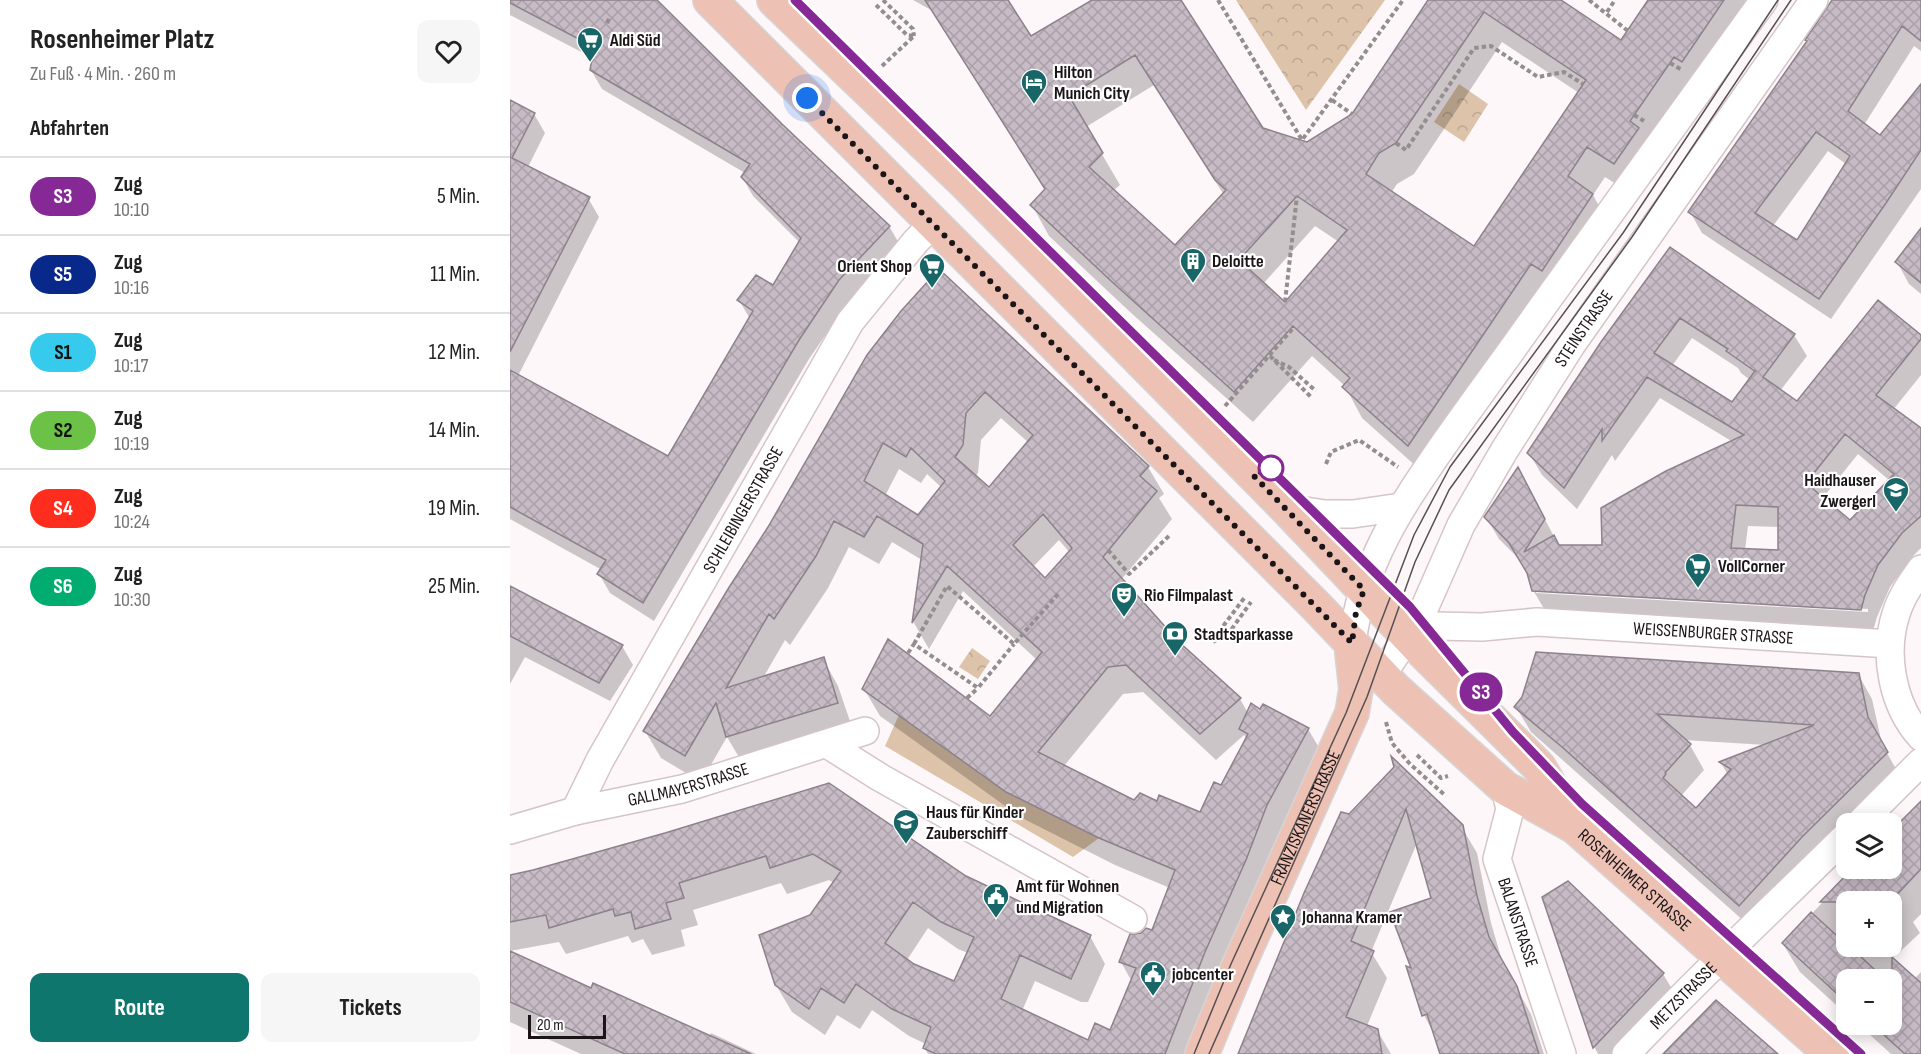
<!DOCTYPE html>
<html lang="de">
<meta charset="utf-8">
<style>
body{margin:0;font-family:"Sofia Sans Condensed",sans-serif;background:#f6f6f6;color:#222;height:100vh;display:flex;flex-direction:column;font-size:22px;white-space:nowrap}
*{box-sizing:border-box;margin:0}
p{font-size:20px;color:#767676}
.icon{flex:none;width:33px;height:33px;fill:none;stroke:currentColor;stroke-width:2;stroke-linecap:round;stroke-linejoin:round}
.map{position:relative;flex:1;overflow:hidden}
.drawer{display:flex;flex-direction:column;background:#fff;width:510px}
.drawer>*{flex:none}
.badge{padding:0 12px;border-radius:20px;font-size:21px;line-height:39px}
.tools{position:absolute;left:1326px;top:813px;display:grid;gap:12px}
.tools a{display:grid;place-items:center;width:66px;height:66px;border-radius:12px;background:#fff;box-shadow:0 3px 15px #0003;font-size:30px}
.scale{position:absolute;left:18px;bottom:15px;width:78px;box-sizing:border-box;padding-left:6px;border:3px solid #1b1517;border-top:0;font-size:16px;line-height:21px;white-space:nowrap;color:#1b1517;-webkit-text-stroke:4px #fff;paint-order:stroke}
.you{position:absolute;width:30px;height:30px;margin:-15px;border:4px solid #fff;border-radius:50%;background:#1a73e8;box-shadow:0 0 0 9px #1a73e833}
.map>.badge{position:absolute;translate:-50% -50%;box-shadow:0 0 0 3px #fff}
h2{padding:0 30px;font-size:22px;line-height:54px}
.round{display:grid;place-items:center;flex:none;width:63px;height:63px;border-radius:12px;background:#f6f6f6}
.summary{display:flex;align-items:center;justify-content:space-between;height:102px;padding:0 30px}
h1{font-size:28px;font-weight:700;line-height:45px}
.action{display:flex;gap:12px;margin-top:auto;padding:12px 30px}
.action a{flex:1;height:69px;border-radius:12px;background:#0f766e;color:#fff;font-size:24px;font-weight:700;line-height:69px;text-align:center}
.action a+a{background:#f6f6f6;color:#222}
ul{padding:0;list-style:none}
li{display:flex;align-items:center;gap:18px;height:78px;padding:0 30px;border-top:2px solid #e0e0e0}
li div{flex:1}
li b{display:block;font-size:22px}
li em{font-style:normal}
li .badge{min-width:66px;font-weight:700;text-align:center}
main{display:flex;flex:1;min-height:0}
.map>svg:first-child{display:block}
.park{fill:url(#park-crowns)}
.garden{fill:#ddc3a9}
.shadow{fill:#0003;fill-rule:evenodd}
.building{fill:url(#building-cross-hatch);stroke:#8d828c;stroke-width:1.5;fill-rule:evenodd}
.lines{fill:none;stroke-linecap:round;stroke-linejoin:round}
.minor-casing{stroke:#d5c4c8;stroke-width:30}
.major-casing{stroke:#d6d5d5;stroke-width:36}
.path{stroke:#958e90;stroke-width:4;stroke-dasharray:4.5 3;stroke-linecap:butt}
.minor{stroke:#fff;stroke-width:27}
.major{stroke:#eec1b5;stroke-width:33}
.tram{stroke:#565052;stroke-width:1.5}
.line-casing{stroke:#fff;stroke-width:14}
.line{stroke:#862996;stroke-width:9}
.walk{stroke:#1b1517;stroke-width:6;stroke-dasharray:0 10.8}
.stop-dot{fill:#fff;stroke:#862996;stroke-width:3}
.labels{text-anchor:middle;stroke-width:4.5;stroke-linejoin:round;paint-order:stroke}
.poi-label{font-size:18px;font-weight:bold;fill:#1b1517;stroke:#fff;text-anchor:start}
.street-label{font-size:18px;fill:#1b1517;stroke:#fff}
</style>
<main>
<section class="drawer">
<div class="summary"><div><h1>Rosenheimer Platz</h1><p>Zu Fuß · 4 Min. · 260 m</p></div><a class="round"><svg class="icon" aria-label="heart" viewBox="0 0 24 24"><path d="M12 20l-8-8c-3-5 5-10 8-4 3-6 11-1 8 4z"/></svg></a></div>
<h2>Abfahrten</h2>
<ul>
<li><span class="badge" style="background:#862996;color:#fff">S3</span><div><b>Zug</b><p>10:10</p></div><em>5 Min.</em></li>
<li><span class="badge" style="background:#08298a;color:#fff">S5</span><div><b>Zug</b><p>10:16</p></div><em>11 Min.</em></li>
<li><span class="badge" style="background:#36caec;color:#111">S1</span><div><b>Zug</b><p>10:17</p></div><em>12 Min.</em></li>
<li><span class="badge" style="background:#6cc247;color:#111">S2</span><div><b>Zug</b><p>10:19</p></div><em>14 Min.</em></li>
<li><span class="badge" style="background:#ff2d1d;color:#fff">S4</span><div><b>Zug</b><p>10:24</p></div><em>19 Min.</em></li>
<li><span class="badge" style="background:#00ac6f;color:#fff">S6</span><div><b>Zug</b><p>10:30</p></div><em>25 Min.</em></li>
</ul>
<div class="action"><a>Route</a><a>Tickets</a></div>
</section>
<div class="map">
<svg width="1411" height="1054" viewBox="0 0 1411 1054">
<defs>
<pattern id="park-crowns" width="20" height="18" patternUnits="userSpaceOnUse" patternTransform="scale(1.5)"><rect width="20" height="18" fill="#ddc3a9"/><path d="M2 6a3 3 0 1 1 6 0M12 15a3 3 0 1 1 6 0" fill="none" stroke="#bda791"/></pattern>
<pattern id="building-cross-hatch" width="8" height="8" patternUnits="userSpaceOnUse" patternTransform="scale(1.5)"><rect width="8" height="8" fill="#c7bbc6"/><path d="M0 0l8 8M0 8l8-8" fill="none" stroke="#aaa0a9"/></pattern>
</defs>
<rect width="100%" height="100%" fill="#fef7f9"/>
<!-- park -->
<path class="park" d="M726,0H875L796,110Z
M949,84L978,104L954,142L924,122Z
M462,648L480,661L468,679L449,667Z"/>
<!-- garden -->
<path class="garden" d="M389,715L496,792L589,838L563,857L375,746Z"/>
<!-- shadow -->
<path class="shadow" d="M0,0H144L271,125L379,226L390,245L340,299L299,359L144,621L100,593L89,574L92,570L0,519V102L24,114L35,133L18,167L78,198L89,217L8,376L159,458L240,319L229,300L263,287L290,243L243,196L232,177L235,173L92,89L81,70L83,58L0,15Z
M403,0H497L520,38L585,0H669L752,130L798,143L843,116L920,0H1048L1112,42L1140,0H1252L1122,194L1095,177L1083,195L1100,226L917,476L852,418L835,386L802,356L743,422L619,311L539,236L522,205L536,191L421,10ZM992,42L1069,93L964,249L881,193L887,184L904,174ZM644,85L714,195L665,247L603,191L610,185L576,127ZM805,226L829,242L775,304L753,284Z
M1324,0H1411V51L1404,46L1354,125L1371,137L1411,86V189L1321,319L1192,233L1180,212L1298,42ZM1318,151L1336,164L1287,242L1263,226Z
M1411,230V294L1399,284L1387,262Z
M1160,249L1284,335L1297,356L1270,391L1288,403L1368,302L1411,337V375L1383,410L1411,431V548L1404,555L1380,587L1367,617L1363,631L1036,612L1023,590L1014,564L989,539L976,517L1020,491L1049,546H1094L1223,442L1150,398L1105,461L1102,455L1067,509L1032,475L1019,453ZM1182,338L1228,368L1231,373L1240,380L1222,404L1162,366ZM1348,454L1379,480L1340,522L1312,499ZM1238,526L1269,527V552L1235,550ZM1026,590L1358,609V612L1026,593Z
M392,312L638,467L654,494L649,498L662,519L611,580L667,642L730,699L738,713L750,711L798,729L814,756L681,1054H418L414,1047L416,1044L399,1036L362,1010L350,1029L327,1015L315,1035L282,1012L266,985L301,917L324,883L319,880L277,894L271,883L183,910L188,925L171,930L175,946L142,955L133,939L122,943L118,936L56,954L49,942L0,951V877L229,813L455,877L580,936L595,964L578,1002H571L525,981L512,1011L579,1042L600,1033L622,982L611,962L643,932L660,888L605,865L512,818L370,716L354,689L480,718L527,660L453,591L419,649L404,623L412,560L382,542L369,564L339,547L318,588L280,645L275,640L253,678L313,659L328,686L343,730L233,764L217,737L191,782L151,758L135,731ZM491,418L519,443L479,489L465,477L468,473L471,440ZM389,469L411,483L417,474L432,488L408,516L375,496ZM549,540L560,553L535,580L523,567ZM633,692L706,760L734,735L737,740L712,787L691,814L648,803L624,802L554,766L613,694ZM418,928L448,949L458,953L445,983L397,960Z
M0,588L112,646L123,665L100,701L15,657L0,684Z
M1348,674L1362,699L1372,744L1391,778L1244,930L1021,732L1006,707ZM1174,740L1256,745L1211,763L1218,775L1186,810L1171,796L1194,770L1180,745Z
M885,768L951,826L967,853L981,923L993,964L1021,1014L1034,1054H931L925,1036L914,1015L904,971L923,899L907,843L861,952L877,978L857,1026L867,1030L881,1054H730L839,816Z
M1411,803V914L1403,922L1410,933L1382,959L1404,979L1411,972V1054H1381L1348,1024H1382V980H1336V1014L1290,972L1273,944L1345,868H1382V833ZM1336,902H1382V946H1336Z
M1034,898L1153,974L1171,1004L1124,1054H1088L1085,1048Z
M0,953L81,990L199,1037L201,1033L246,1054H71L0,1022Z"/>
<!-- building -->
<path class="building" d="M0,0H147L272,124L380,226L329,280L289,340L133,603L87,574L96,560L0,507V370L158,456L243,311L227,300L246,275L263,285L291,238L231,177L240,164L80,70L84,47L0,3Z
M415,0H498L521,36L582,0H671L753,128L797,142L842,114L918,0H1051L1111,40L1138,0H1214L1172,62L1164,57L1120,121L1129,128L1104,164L1077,147L1058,176L1083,194L1032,271L1021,264L898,446L832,387L840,378L783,326L724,392L600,280L520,205L535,189ZM974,12L1076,80L964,246L856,174L869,153L886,143ZM625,55L705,180L716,190L665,245L579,167L593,153L559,96ZM787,196L837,230L775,302L729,260Z
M1322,0H1411V41L1392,26L1338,111L1370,135L1411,84V150L1376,203L1309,299L1178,212L1297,41L1295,40ZM1306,132L1340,156L1287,240L1245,213Z
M0,100L25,113L2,158L80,197L0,352Z
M1411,228V283L1385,262Z
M1160,247L1285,334L1253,377L1287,401L1368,300L1411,335V339L1366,395L1411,428V516L1392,533L1368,565L1355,595L1351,610L1022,591L1017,573L999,543L974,517L1008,467L1035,519L1014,552L1044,535L1049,545H1092L1091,508L1156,471L1234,435L1137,377L1092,441V429L1054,488L1017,453L1091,342ZM1170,318L1218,349L1216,351L1246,372L1245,371L1222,402L1144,353ZM1335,434L1384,474L1340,520L1296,483ZM1226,505L1268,507V550L1221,548Z
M429,269L639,466L630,476L647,491L593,557L668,641L731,698L690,734L616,665L598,667L528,752L624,800L630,793L647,801L649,795L690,812L704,782L711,785L738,734L729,729L741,703L750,709L753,704L799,728L757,805L736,860L695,952L655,1054H426L413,1048L421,1027L382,1009L346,984L334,1003L311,988L299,1009L265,985L249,935L300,915L331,871L303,854L260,868L256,856L169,883L174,898L156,903L161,919L125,929L121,912L105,916L103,909L39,928L36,915L0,922V875L23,870L155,833L319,783L456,876L581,935L561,979L510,955L491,999L578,1040L585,1023L600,1030L626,968L609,962L620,934L631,933L636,928L642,930L665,870L589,838L496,792L352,689L378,639L480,716L532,652L437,566L402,623L413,544L367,516L354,537L324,521L306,556L264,619L259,614L216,688L314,657L328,703L216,737L206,703L175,756L133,731L218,589L258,527L357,355L391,311ZM475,392L523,435L479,487L445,457L453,445L456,413ZM373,443L396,457L401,448L435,481L408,515L354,481ZM533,514L562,548L535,578L503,545ZM403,902L431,922L464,937L444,981L404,964L375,943Z
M0,586L113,645L89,683L0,636Z
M1026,652L1349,673L1358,717L1378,752L1292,837L1229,906L1052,747L1004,707L1012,697ZM1147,714L1304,725L1209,762L1221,769L1186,808L1153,778L1156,774L1155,773L1181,744Z
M881,756L953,825L967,896L979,937L1007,986L1029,1054H930L917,1014L912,1016L896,966L901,968L880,912L921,898L896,809L841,941L864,951L836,1017L868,1029L872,1054H728L794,893L831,812L839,814L884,767Z
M1411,801V869L1380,902H1310L1343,868H1382V830Z
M1058,881L1154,973L1083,1048L1032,897Z
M1301,912L1336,944V946H1339L1376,980H1336V1002L1272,943Z
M0,951L81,988L83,983L241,1054H115L0,1002Z
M1382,957L1411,983V1054H1395L1362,1024H1382Z
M1206,1000L1268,1054H1153Z"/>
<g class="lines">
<!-- minor casing -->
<g class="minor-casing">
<g id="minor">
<path d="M776,508L815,514H843L891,507"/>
<path d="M1411,569C1401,583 1391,597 1386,614C1373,654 1382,705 1411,737"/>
<path id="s1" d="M926,626L972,627L1027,622L1380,644"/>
<path d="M842,643C852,564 888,511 932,447C965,400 1000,353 1033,306C1107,204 1180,102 1254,0"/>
<path id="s2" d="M872,675L910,618L951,525L994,451L1062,344L1304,0"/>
<path d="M317,744L371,778L623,919"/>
<path id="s3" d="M995,788L1000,809L987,859L1052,1054"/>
<path id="s4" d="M65,811L90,760L340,322L406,241L423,224"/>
<path d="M1349,824L1411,762"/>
<path id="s5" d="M0,830L65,811L172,789L355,731"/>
<path id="s6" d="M1116,1054C1187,979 1263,908 1336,836"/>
</g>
</g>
<!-- major casing -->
<g class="major-casing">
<g id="major">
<path d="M200,0L806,606L886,690L995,788L1065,827"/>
<path id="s7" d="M264,0L455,183L776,508L907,646L1029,767L1065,827L1321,1054"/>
<path id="s8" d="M692,1054L728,967L842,713L846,689L842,653V643"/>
</g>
</g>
<!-- path -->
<path class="path" d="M373,0L403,29L404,36
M708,0L792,140L893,0
M1079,0L1118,31
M366,5L397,35L404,36
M1097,12L1105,0
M97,23L100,17
M1160,63L1172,70
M372,66L404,36
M822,100L842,114
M1124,115L1134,121
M886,143L896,150L964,48L981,46L1028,77L1054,72L1073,84
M775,302L787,196
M760,356L801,397
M764,360L779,367L806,391
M715,406L784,327
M816,464L821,452L849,440L888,467
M598,550L619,574L661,534
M706,639L714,625L735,597
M703,642L721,630L741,602
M404,644L437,586L504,644L549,593
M398,653L404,644L468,688L504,644
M457,698L468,688
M876,722L882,743L900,764L936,796
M907,755L931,778L938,776"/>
<!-- minor -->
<use href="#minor" class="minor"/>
<!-- major -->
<use href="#major" class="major"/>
<!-- tram -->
<path class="tram" d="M684,1054L721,964L836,713L904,535L940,467L1113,233L1268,0
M699,1054L857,697L905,562L939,490L1122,237L1281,0"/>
</g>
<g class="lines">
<!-- line casing -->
<g class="line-casing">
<path id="line" d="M285,0L900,607L1003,732L1072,804L1351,1054"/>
</g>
<!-- line -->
<use href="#line" class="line"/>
<!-- walk -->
<path class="walk" d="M297,98L842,643L846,612L854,590L743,475L761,468"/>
</g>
<!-- icons -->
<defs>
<g id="supermarket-pin" transform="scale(1.35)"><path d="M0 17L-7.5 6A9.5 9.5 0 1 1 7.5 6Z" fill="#186667" stroke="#fff"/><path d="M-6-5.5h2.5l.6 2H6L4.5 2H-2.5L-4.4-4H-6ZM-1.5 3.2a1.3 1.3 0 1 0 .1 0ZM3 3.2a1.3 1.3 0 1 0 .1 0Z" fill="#fff"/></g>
<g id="hotel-pin" transform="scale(1.35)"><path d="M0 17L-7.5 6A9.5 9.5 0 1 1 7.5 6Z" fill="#186667" stroke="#fff"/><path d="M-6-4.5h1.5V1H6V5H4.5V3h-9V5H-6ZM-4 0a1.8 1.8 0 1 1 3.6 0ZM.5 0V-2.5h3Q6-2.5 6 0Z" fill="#fff"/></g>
<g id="building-pin" transform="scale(1.35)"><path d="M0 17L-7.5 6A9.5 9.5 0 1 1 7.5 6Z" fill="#186667" stroke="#fff"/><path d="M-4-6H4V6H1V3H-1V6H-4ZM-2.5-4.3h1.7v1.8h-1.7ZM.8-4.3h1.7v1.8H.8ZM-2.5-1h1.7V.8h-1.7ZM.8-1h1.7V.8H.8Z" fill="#fff"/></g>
<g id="school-pin" transform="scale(1.35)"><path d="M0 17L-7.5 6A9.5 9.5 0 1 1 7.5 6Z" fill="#186667" stroke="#fff"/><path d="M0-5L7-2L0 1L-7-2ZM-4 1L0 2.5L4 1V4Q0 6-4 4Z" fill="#fff"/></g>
<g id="theatre-pin" transform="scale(1.35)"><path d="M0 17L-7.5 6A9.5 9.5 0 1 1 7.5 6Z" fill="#186667" stroke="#fff"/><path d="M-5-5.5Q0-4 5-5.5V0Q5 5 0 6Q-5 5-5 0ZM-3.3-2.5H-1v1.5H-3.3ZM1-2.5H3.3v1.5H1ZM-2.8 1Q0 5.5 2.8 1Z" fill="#fff"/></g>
<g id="bank-pin" transform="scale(1.35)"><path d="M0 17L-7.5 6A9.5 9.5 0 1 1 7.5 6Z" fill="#186667" stroke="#fff"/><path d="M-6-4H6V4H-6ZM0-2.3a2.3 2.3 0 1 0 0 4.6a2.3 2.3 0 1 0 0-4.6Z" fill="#fff"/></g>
<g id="civic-pin" transform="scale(1.35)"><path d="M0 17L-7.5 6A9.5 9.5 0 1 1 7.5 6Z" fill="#186667" stroke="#fff"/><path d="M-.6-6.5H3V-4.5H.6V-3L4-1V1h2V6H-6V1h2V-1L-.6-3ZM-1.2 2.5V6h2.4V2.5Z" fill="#fff"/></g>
<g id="sight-pin" transform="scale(1.35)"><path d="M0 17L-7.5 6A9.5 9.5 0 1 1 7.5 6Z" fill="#186667" stroke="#fff"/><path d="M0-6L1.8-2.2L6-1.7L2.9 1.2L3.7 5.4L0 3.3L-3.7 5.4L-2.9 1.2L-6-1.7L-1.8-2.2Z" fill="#fff"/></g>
</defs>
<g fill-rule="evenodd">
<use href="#supermarket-pin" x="80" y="40"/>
<use href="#hotel-pin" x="524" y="82"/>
<use href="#building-pin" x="683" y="261"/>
<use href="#supermarket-pin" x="422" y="266"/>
<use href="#school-pin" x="1386" y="490"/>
<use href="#supermarket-pin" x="1188" y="566"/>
<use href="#theatre-pin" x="614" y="595"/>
<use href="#bank-pin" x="665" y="634"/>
<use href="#school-pin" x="396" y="822"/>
<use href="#civic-pin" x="486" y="896"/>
<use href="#sight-pin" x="773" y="917"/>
<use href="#civic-pin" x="643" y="974"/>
</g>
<!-- markers -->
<circle class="stop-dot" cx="761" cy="468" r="12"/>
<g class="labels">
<!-- poi labels -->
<g class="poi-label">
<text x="100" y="46">Aldi Süd</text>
<text x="544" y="78">Hilton<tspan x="544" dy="21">Munich City</tspan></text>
<text x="702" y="267">Deloitte</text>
<text x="402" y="272" text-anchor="end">Orient Shop</text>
<text x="1366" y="486" text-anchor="end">Haidhauser<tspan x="1366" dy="21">Zwergerl</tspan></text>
<text x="1208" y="572">VollCorner</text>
<text x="634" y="601">Rio Filmpalast</text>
<text x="684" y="640">Stadtsparkasse</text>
<text x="416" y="818">Haus für Kinder<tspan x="416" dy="21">Zauberschiff</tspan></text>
<text x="506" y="892">Amt für Wohnen<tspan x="506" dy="21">und Migration</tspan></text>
<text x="792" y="923">Johanna Kramer</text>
<text x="662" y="980">jobcenter</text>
</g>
<!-- street labels -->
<g class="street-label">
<text dy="6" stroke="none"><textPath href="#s2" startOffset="402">STEINSTRASSE</textPath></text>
<text dy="6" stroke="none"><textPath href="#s4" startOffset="345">SCHLEIBINGERSTRASSE</textPath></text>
<text dy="6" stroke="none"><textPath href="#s1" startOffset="278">WEISSENBURGER STRASSE</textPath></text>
<text dy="6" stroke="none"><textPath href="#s5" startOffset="184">GALLMAYERSTRASSE</textPath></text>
<text dy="6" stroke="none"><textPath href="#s8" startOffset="258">FRANZISKANERSTRASSE</textPath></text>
<text dy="6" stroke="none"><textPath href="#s7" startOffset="1233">ROSENHEIMER STRASSE</textPath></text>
<text dy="6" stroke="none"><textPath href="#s3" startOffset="140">BALANSTRASSE</textPath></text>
<text dy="6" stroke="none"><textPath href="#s6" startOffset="82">METZSTRASSE</textPath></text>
</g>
</g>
</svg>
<div class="tools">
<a><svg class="icon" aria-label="layers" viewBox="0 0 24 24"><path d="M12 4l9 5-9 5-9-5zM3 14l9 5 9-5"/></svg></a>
<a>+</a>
<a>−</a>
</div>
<div class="scale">20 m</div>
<div class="you" style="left:297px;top:98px"></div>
<b class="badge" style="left:971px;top:692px;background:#862996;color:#fff">S3</b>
</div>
</main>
